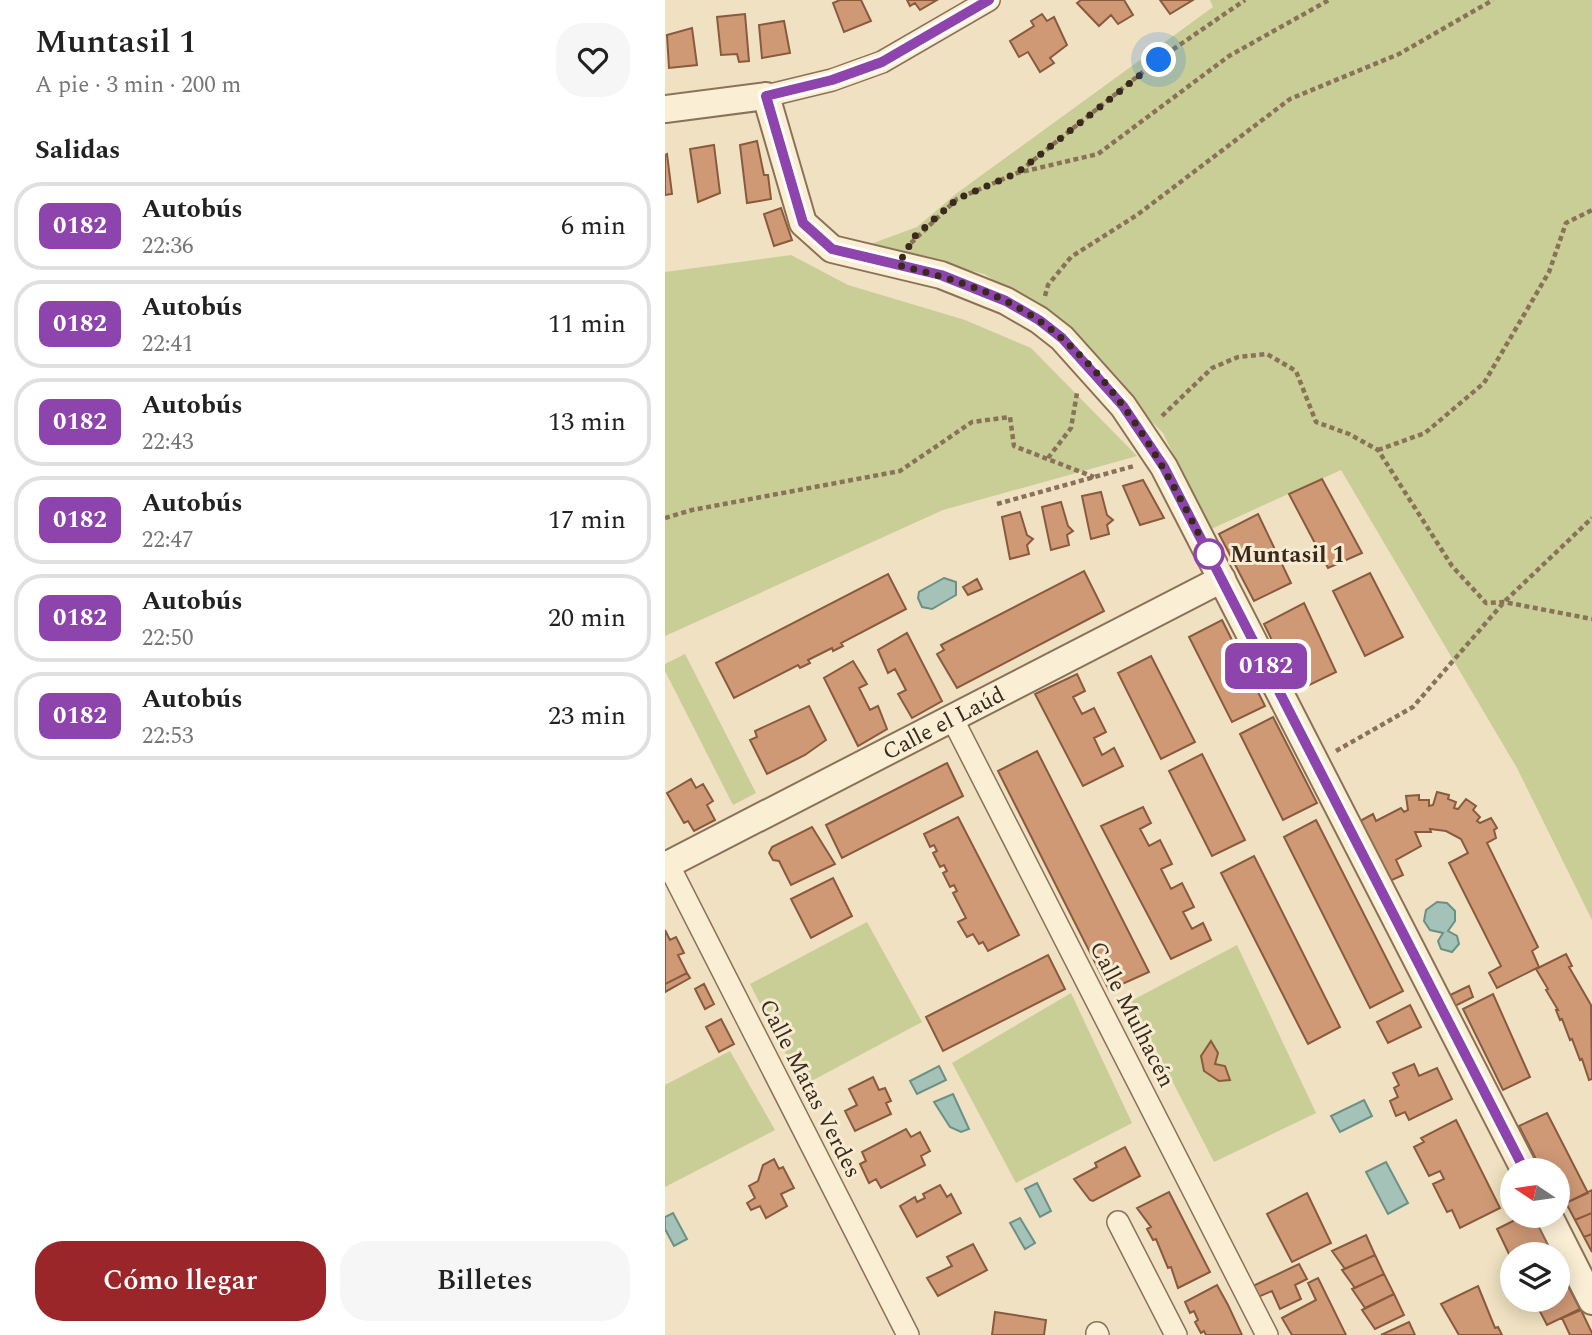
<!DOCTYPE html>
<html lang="es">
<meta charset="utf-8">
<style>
body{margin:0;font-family:Spectral,serif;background:#f6f6f6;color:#222;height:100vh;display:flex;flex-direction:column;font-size:26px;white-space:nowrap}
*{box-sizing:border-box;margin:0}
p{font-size:23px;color:#767676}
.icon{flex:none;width:38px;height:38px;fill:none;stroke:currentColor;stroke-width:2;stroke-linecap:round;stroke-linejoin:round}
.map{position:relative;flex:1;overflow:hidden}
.drawer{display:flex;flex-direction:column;background:#fff;width:665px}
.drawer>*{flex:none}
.badge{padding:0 14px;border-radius:10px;font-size:24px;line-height:46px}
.needle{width:46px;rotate:283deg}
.fabs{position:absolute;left:835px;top:1158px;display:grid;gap:14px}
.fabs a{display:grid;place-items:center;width:70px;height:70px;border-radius:50%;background:#fff;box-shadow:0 4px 18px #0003;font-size:35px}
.you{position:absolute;width:35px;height:35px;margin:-18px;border:5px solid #fff;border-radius:50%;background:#1a73e8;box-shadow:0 0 0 10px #1a73e833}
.map>.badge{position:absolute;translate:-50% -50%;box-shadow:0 0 0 4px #fff}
h2{padding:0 35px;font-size:26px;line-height:63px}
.round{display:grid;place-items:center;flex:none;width:74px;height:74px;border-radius:28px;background:#f6f6f6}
.headline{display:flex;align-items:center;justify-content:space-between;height:119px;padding:0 35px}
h1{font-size:33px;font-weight:600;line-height:52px}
.action{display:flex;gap:14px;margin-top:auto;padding:14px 35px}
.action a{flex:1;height:80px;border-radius:28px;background:#9b2629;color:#fff;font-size:28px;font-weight:600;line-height:80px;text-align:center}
.action a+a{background:#f6f6f6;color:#222}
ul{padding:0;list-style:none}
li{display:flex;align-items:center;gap:21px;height:88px;margin:0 14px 10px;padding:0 21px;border:4px solid #e0e0e0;border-radius:28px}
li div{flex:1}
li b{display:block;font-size:26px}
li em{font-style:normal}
li .badge{min-width:77px;font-weight:700;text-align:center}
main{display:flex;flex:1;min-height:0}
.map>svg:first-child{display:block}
.green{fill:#c8ce95}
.water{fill:#a4c2b8;stroke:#6b9086;stroke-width:2}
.building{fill:#cf9976;stroke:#8a5a3d;stroke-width:2}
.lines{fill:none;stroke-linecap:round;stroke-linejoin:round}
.minor-casing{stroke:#8a7258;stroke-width:24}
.tertiary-casing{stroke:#8a7258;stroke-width:30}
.path{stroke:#8a7258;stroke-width:4.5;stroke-dasharray:5 3.5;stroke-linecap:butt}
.minor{stroke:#faeed5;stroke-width:21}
.tertiary{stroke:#faeed5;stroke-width:26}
.line-casing{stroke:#fff;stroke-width:16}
.line{stroke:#8e44ad;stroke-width:10}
.walk{stroke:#392a1d;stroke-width:7;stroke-dasharray:0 12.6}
.stop-dot{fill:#fff;stroke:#8e44ad;stroke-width:3.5}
.labels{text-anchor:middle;stroke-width:6;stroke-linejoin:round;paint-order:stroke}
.stop-label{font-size:23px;font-weight:bold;fill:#392a1d;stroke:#f7ebd1;text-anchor:start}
.street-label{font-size:23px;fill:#392a1d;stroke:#f7ebd1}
</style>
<main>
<section class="drawer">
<div class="headline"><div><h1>Muntasil 1</h1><p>A pie · 3 min · 200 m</p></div><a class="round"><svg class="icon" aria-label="heart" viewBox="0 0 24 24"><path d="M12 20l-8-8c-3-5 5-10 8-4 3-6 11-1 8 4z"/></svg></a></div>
<h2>Salidas</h2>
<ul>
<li><span class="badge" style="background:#8e44ad;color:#fff">0182</span><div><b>Autobús</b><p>22:36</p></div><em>6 min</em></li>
<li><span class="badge" style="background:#8e44ad;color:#fff">0182</span><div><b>Autobús</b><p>22:41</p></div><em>11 min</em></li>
<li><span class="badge" style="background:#8e44ad;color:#fff">0182</span><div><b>Autobús</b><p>22:43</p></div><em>13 min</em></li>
<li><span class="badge" style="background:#8e44ad;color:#fff">0182</span><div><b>Autobús</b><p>22:47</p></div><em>17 min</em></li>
<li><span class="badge" style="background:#8e44ad;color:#fff">0182</span><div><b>Autobús</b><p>22:50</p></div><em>20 min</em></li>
<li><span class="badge" style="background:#8e44ad;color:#fff">0182</span><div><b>Autobús</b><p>22:53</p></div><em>23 min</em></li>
</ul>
<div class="action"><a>Cómo llegar</a><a>Billetes</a></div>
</section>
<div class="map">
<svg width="927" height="1335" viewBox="0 0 927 1335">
<rect width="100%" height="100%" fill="#efe1c1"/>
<!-- green -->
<path class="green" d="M545,0H927V920L852,768L676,470L544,530L498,433L372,307L319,274L203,245L252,227L292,193L548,7Z
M126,255L183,285L300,320L366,348L472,456L278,510L0,636V272Z
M20,654L91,793L68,805L0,671V664Z
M202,922L257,1022L137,1086L85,984Z
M572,945L651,1113L549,1162L466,1001Z
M406,993L467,1123L351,1183L287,1063Z
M65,1051L110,1130L0,1187V1085Z"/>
<!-- water -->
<path class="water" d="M279,578L291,582V595L267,609L257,607L253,598L254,592Z
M772,902L782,903L790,911V921L783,931L792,936L794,944L787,952L776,949L773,941L778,933L765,930L759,921L761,910Z
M274,1066L281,1080L252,1094L245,1081Z
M288,1094L304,1129L296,1132L285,1127L269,1102Z
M699,1100L707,1116L675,1132L666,1116Z
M721,1162L743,1203L723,1214L701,1172Z
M372,1183L386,1211L375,1217L360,1189Z
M8,1213L22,1239L9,1246L0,1229V1217Z
M355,1218L370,1243L360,1249L345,1223Z"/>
<!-- building -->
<path class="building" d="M175,0H196L206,21L179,32L168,3Z
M242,0H272L255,10L250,3L245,6Z
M416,0H459L468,15L453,24L446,15L434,26L412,3Z
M495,0H528L505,14Z
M80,14L84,61L74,62L72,54L56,55L52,17Z
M377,14L382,21L389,17L402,45L385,58L389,63L375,72L363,52L354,57L345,41L369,26L366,21Z
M119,21L125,53L97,58L94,25Z
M27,28L32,65L4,68L2,35Z
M92,141L99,175H103L106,199L82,203L75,145Z
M49,145L55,193L33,202L25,149Z
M2,154L7,194L0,195V155Z
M116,208L127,240L109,246L99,214Z
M657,479L697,553L663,568L624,494Z
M478,480L499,518L475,525L458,486Z
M436,492L442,515L448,520L442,525L444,534L426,539L417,496Z
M396,502L403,526L408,531L402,535L404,545L386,550L377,507Z
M355,512L362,535L368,539L362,545L364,554L345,559L337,517Z
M593,514L626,583L589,601L554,534Z
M419,571L439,611L292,688L272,654L279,650L276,645Z
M705,573L738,637L700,656L668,591Z
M223,574L241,609L176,643L178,646L168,651L167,648L143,660L145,663L135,668L133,665L69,698L51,663Z
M312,579L317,589L303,595L298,587Z
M639,603L671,672L632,691L599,624Z
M557,620L600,706L567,722L524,637Z
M242,633L277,701L247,718L233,694L241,690L230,669L223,673L213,650Z
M486,656L530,742L496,759L453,673Z
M188,661L202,684L194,688L205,710L213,706L222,729L193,746L159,678Z
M412,674L420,691L408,697L417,714L429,708L441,732L429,738L437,755L449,748L458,766L418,786L370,694Z
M144,706L161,740L140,755L102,774L85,740L92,737L90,731Z
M608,717L652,803L618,820L575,734Z
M372,751L484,972L444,990L333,771Z
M537,754L580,840L547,856L504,771Z
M282,763L298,796L177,858L161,825Z
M26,779L31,788L38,784L48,801L42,805L50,820L29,831L23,821L19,823L2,793Z
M772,792L784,795L783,799L791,802L789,808L793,809L801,799L811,806L808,810L815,817L812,821L815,823L826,818L832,828L829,830L831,838L822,843L873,947L867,951L874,967L832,988L824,973L836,966L784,863L803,853L796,839L781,831L765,829L766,832H750L756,846L731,860L738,875L718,884L695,821L708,814L711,821L736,808L739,812L743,810L741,796L754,795V800H764V806L768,805Z
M478,807L486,823L475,829L484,846L495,840L507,864L496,869L506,889L517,883L529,907L518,912L527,929L538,923L546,940L506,959L436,826Z
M293,817L354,935L323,951L318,942L314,944L308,934L302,937L293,922L301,918L288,893L292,891L289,885L285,887L278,873L282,871L279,865L275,867L268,853L272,851L269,845L265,847L259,834Z
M651,820L738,991L705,1008L619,837Z
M147,827L170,864L126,885L114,861L108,860L104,853L107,847Z
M589,856L675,1027L643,1044L556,873Z
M168,878L187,916L146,938L126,899Z
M0,930L5,940L11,937L19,953L13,955L22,973L0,984Z
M901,954L907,966L904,967L926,1005L927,1079L924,1080L917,1059L915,1060L907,1039L905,1040L897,1019L895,1020L891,1010H893L881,990L883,989L871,969Z
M383,955L400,989L278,1051L261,1017Z
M22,973L25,978L0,992V984Z
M39,984L49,1004L40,1009L30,989Z
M804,986L808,997L786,1008L781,997Z
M828,994L865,1077L838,1090L798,1009Z
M745,1005L756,1027L723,1043L712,1022Z
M56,1019L69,1044L54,1052L41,1027Z
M546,1041L553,1053L550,1064L560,1066L565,1080L554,1081L539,1071L536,1056Z
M749,1064L754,1076L772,1068L787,1099L744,1120L740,1112L731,1116L725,1101L733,1097L729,1088L734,1085L728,1073Z
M208,1077L214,1090L220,1088L226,1101L221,1103L226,1114L190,1131L180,1111L192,1105L184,1089Z
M882,1113L923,1193L894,1206L892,1171H877L854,1126Z
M791,1120L835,1208L795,1228L787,1210L782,1212L768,1184L779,1179L775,1171L764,1176L749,1147L759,1142L756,1138Z
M241,1129L246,1137L255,1132L265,1151L256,1156L260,1165L216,1188L211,1179L204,1183L195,1164L201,1161L197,1152Z
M460,1147L475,1176L428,1201L425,1200L409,1179L432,1167L430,1163Z
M109,1159L114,1169L118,1167L129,1188L116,1194L122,1206L101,1218L95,1206L86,1210L82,1203L90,1198L84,1186L93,1181L98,1165Z
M275,1185L282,1197L286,1194L296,1213L252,1237L235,1206L250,1197L252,1202L260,1198L258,1194Z
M927,1190V1213L910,1220L901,1203Z
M504,1192L545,1272L513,1288L506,1267L503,1268L491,1239L488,1240L482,1229L486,1227L472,1208Z
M642,1193L666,1243L627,1262L602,1214Z
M927,1213V1234L919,1237L910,1220Z
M858,1216H869L888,1255H847L846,1258L832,1229Z
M927,1234V1252L919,1237Z
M701,1235L710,1255L680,1269L667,1251Z
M308,1244L322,1270L273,1296L262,1278L287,1266L282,1257Z
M710,1255L719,1274L690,1288L677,1270Z
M634,1264L642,1279L630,1285L636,1299L615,1309L607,1291L593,1297L588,1286Z
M892,1264L915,1309L882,1325L869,1300H892Z
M719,1274L729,1294L700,1308L687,1289Z
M653,1278L681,1335H627L617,1318L651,1300L643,1283Z
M552,1285L563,1305L577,1335H541L539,1331L536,1333L530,1322L533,1320L529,1311L525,1313L520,1302Z
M813,1286L830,1328L833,1327L837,1335H794L776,1304Z
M729,1294L739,1315L710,1329L697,1310Z
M916,1310L927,1333V1335H905L897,1318Z
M330,1312L381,1320L379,1335H327Z
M744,1322L750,1335H716Z"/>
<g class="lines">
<!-- minor casing -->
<g class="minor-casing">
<path id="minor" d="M101,96L167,80L217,62L324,0
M287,718L602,1335
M3,864L243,1335
M453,1222L511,1335
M432,1333L433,1335"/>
</g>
<!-- tertiary casing -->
<g class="tertiary-casing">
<g id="tertiary">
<path d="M0,109L101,96L138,223L167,249L276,275L341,301L374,320L397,338L458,406L499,467L860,1171"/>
<path id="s1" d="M0,866L557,579"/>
<path d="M884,1216L927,1301"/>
</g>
</g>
<!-- path -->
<path class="path" d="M355,171L494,59L580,0
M246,243L292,199L352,173L433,154L564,56L664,0
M380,296L383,285L406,257L472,215L625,99L734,54L828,0
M497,416L547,368L573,357L602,354L631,371L651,422L684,434L713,450L787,566L821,603L839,602L927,619
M713,450L760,433L819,383L884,272L901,223L927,210
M383,458L406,428L412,393
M332,504L469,466
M0,518L27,510L235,471L307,422L345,417L349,446L429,477
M671,751L748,707L839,602L927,518"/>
<!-- minor -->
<use href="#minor" class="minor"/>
<!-- tertiary -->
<use href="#tertiary" class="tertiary"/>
</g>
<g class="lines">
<!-- line casing -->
<g class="line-casing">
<path id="line" d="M324,0L217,62L167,80L101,96L138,223L167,249L276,275L341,301L374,320L397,338L458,406L499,467L860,1171"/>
</g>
<!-- line -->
<use href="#line" class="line"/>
<!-- walk -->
<path class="walk" d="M494,60L352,173L292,199L250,236L233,265C282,277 334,292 376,322C454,378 503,473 545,556L544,554"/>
</g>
<!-- markers -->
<circle class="stop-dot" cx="544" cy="554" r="14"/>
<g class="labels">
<!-- stop labels -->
<g class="stop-label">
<text x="565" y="562">Muntasil 1</text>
</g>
<!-- street labels -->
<g class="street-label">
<text dy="8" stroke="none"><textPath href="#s1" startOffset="313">Calle el Laúd</textPath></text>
<text transform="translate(468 1014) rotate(63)" y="8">Calle Mulhacén</text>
<text transform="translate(146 1088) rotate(63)" y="8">Calle Matas Verdes</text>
</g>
</g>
</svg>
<div class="fabs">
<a><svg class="needle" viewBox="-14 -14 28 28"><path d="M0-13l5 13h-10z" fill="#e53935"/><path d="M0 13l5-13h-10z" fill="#767676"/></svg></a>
<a><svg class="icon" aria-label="layers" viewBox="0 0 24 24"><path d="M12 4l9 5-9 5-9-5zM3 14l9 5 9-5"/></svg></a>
</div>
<div class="you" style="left:494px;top:60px"></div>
<b class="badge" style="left:601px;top:666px;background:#8e44ad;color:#fff">0182</b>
</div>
</main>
